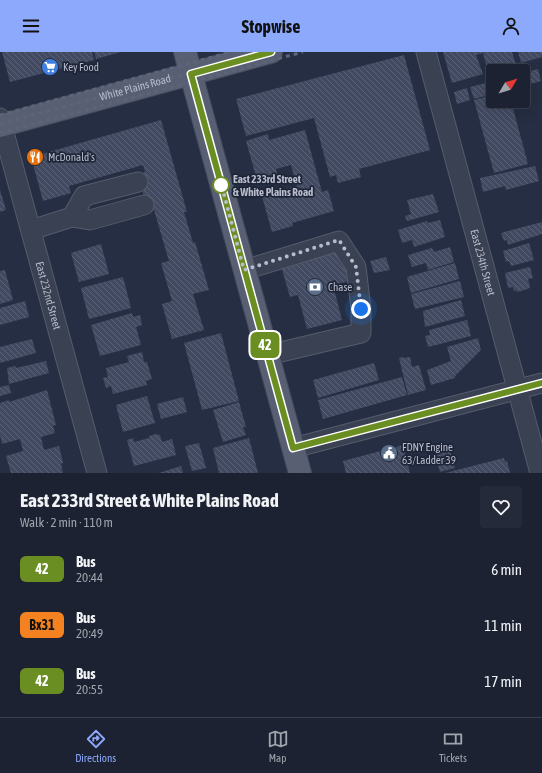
<!DOCTYPE html>
<meta charset="utf-8">
<style>
body{margin:0;font-family:"Asap Condensed",sans-serif;background:#252a3a;color:#f1f3f6;height:100vh;display:flex;flex-direction:column;font-size:15px;white-space:nowrap}
*{box-sizing:border-box;margin:0}
p{font-size:13px;color:#a0a4ac}
.icon{flex:none;width:22px;height:22px;fill:none;stroke:currentColor;stroke-width:2;stroke-linecap:round;stroke-linejoin:round}
.map{position:relative;height:421px;overflow:hidden}
.drawer{display:flex;flex-direction:column;background:#1c2232;flex:1}
.drawer>*{flex:none}
.badge{padding:0 8px;border-radius:6px;font-size:14px;line-height:26px}
.needle{width:26px;rotate:52deg}
.controls{position:absolute;left:486px;top:12px;display:grid;gap:8px}
.controls a{display:grid;place-items:center;width:44px;height:44px;border-radius:4px;background:#1c2232;box-shadow:0 4px 16px #0002,0 0 0 1px #3a3f4d;font-size:20px}
.you{position:absolute;width:20px;height:20px;margin:-10px;border:3px solid #fff;border-radius:50%;background:#1a73e8;box-shadow:0 0 0 6px #1a73e833}
.map>.badge{position:absolute;translate:-50% -50%;box-shadow:0 0 0 2px #fff}
.round{display:grid;place-items:center;flex:none;width:42px;height:42px;border-radius:4px;background:#252a3a}
.head{display:flex;align-items:center;justify-content:space-between;height:68px;padding:0 20px}
h1{font-size:19px;font-weight:700;line-height:30px}
ul{padding:0;list-style:none}
li{display:flex;align-items:center;gap:12px;height:56px;padding:0 20px}
li div{flex:1}
li b{display:block;font-size:15px}
li em{font-style:normal}
li .badge{min-width:44px;font-weight:700;text-align:center}
header{display:flex;justify-content:space-between;align-items:center;height:52px;padding:0 20px;background:#8ca9fc;color:#111;font-size:18px;font-weight:700}
.dock{display:flex;justify-content:space-around;align-items:center;height:56px;border-top:1px solid #3a3f4d;background:#1c2232;font-size:11px;color:#a0a4ac}
.dock a{display:grid;justify-items:center;gap:2px}
.dock .on{color:#8ca9fc}
.map>svg:first-child{display:block}
.building{fill:url(#building-back-hatch)}
.lines{fill:none;stroke-linecap:round;stroke-linejoin:round}
.minor-casing{stroke:#555c6c;stroke-width:21}
.major-casing{stroke:#434a5b;stroke-width:24}
.minor{stroke:#3a4152;stroke-width:19}
.major{stroke:#585f72;stroke-width:22}
.rail{stroke:#5c6479;stroke-width:3;stroke-dasharray:4 4;stroke-linecap:butt}
.line-casing{stroke:#fff;stroke-width:9}
.line{stroke:#6b8e23;stroke-width:6}
.walk{stroke:#b7bccc;stroke-width:4;stroke-dasharray:0 7.2}
.stop-dot{fill:#fff;stroke:#6b8e23;stroke-width:2}
.labels{text-anchor:middle;stroke-width:3.5;stroke-linejoin:round;paint-order:stroke}
.poi-label{font-size:11px;fill:#b7bccc;stroke:#1e2537;text-anchor:start}
.street-label{font-size:11px;fill:#b7bccc;stroke:#1e2537}
.stop-label{font-size:11px;font-weight:bold;fill:#b7bccc;stroke:#1e2537;text-anchor:start}
</style>
<header><svg class="icon" aria-label="menu" viewBox="0 0 24 24"><path d="M4 6h16M4 12h16M4 18h16"/></svg>Stopwise<svg class="icon" aria-label="person" viewBox="0 0 24 24"><circle cx="12" cy="8" r="4"/><path d="M4 21q1-7 8-7t8 7"/></svg></header>
<div class="map">
<svg width="542" height="421" viewBox="0 0 542 421">
<defs>
<pattern id="building-back-hatch" width="6" height="6" patternUnits="userSpaceOnUse"><rect width="6" height="6" fill="#424a62"/><path d="M-1 5l2 2M0 0l6 6M5-1l2 2" fill="none" stroke="#5b6277"/></pattern>
</defs>
<rect width="100%" height="100%" fill="#252e42"/>
<!-- building -->
<path class="building" d="M2,0H92L94,8L10,30Z
M94,0H121L96,7Z
M443,0H512L516,12L488,20L483,1L476,3L483,22L452,31Z
M518,0H542V5L521,11Z
M404,3L430,98L359,117L361,125L338,131L336,123L330,125L314,66L246,84L236,47Z
M538,17L541,29L523,34V21Z
M493,29V42L474,47L470,35Z
M467,36L470,48L457,52L454,40Z
M493,43V49H511L528,112L494,121L474,48Z
M161,68L187,160H184L193,191L195,190L209,238L193,242L204,278L172,287L162,252L172,249L161,211L169,209L154,158L148,159L138,123L145,120L143,113L69,134L71,141L43,149L31,105Z
M305,78L322,140L328,138L334,159L292,171L293,174L272,180L261,141L281,136L282,138L297,134L291,113L276,117L277,122L257,128L246,89L268,82L269,88Z
M535,114L539,129L506,138L505,134L483,140L480,126Z
M0,138L6,158L0,160Z
M433,142L439,160L407,169L405,164L411,162L407,148Z
M440,168L445,185L414,195L412,188L402,191L398,178L427,169L428,171Z
M542,170V182L508,193L507,188L504,189L501,181Z
M529,191L534,208L511,214L509,209L506,210L503,199Z
M101,192L109,222L79,230L71,201Z
M450,195L454,210L428,218L426,211L412,215L408,203L432,196L434,200Z
M341,198L350,229L333,233L342,268L307,277L298,243L290,245L281,214Z
M386,205L390,218L374,221L370,209Z
M455,211L459,227L411,241L407,225Z
M530,215L533,226L528,227L530,235L528,237L517,240L516,238L514,239L513,235L508,236L505,221Z
M5,218L13,248L0,252V219Z
M123,225L131,256L89,267L81,236Z
M460,229L464,245L415,257L411,242Z
M461,248L465,264L425,275L423,259Z
M25,249L29,265L0,273V256Z
M132,261L133,265L140,263L142,273L136,275L141,293L100,304L91,273Z
M467,268L471,284L428,295L425,284L430,283L429,278Z
M221,281L239,349L202,358L184,291Z
M478,286L481,298L455,324V326L431,333L427,318L451,309L447,295Z
M32,287L36,301L0,311V295Z
M142,300L144,310H147L152,327L146,329L147,333L113,342L111,334L106,336L103,326L108,325L106,316L129,310L127,304Z
M403,305V306L410,305L412,315L419,313L426,338L408,343L399,306Z
M46,309L49,321L9,332L7,316L15,314L16,316Z
M374,311L379,328L318,346L313,328Z
M402,325L407,343L323,367L318,348Z
M9,333L11,341L0,344V335Z
M47,338L56,373L53,374L55,381L41,385L44,398L59,394L63,411L61,412L63,421H11L6,404L23,399L20,387L2,392L0,383V351L9,348V350Z
M147,344L155,371L123,380L116,353Z
M183,345L187,360L161,367L157,352Z
M239,350L246,375H243L246,383L223,390L213,358Z
M156,382L160,383L162,390L172,387L176,403L134,414L127,388L133,386L134,390L149,386V384Z
M249,386L258,421H219L213,396Z
M199,391L206,416L192,419L185,394Z
M403,393L410,421H346L343,409Z
M449,396L455,416L440,420L434,400Z
M504,406L505,410L507,409L510,421H445Z
M181,414L183,421H159Z"/>
<g class="lines">
<!-- minor casing -->
<g class="minor-casing">
<g id="minor">
<path id="s1" d="M426,0L540,421"/>
<path id="s2" d="M0,66L97,421"/>
<path d="M72,165L84,144L138,130"/>
<path d="M31,178L72,165L90,168L144,153"/>
<path d="M244,218L339,189L356,215L361,257V281L268,303"/>
<path d="M293,396L542,331"/>
</g>
</g>
<!-- major casing -->
<g class="major-casing">
<path id="major" d="M185,0L300,421
M0,74L271,0"/>
</g>
<!-- minor -->
<use href="#minor" class="minor"/>
<!-- major -->
<use href="#major" class="major"/>
<!-- rail -->
<g class="rail">
<path d="M0,63L231,0"/>
<path id="s3" d="M0,72L266,0"/>
<path d="M0,81L303,0"/>
</g>
</g>
<g class="lines">
<!-- line casing -->
<g class="line-casing">
<path id="line" d="M271,0L191,22L293,396L542,331"/>
</g>
<!-- line -->
<use href="#line" class="line"/>
<!-- walk -->
<path class="walk" d="M221,133V131L244,218L339,188L356,215L361,257"/>
</g>
<!-- icons -->
<defs>
<g id="supermarket-disc" transform="scale(0.9)"><circle r="9.5" fill="#3f7fe0" stroke="#1e2537"/><path d="M-6-5.5h2.5l.6 2H6L4.5 2H-2.5L-4.4-4H-6ZM-1.5 3.2a1.3 1.3 0 1 0 .1 0ZM3 3.2a1.3 1.3 0 1 0 .1 0Z" fill="#fff"/></g>
<g id="restaurant-disc" transform="scale(0.9)"><circle r="9.5" fill="#e8710a" stroke="#1e2537"/><path d="M-5-6h1v4h1v-4h1v4h1v-4h1v5L-1.5 .5V6h-2V.5L-5-1ZM5-6V6H3V1.5H1.5Q1.5-4 5-6Z" fill="#fff"/></g>
<g id="bank-disc" transform="scale(0.9)"><circle r="9.5" fill="#5c6f8a" stroke="#1e2537"/><path d="M-6-4H6V4H-6ZM0-2.3a2.3 2.3 0 1 0 0 4.6a2.3 2.3 0 1 0 0-4.6Z" fill="#fff"/></g>
<g id="civic-disc" transform="scale(0.9)"><circle r="9.5" fill="#5c6f8a" stroke="#1e2537"/><path d="M-.6-6.5H3V-4.5H.6V-3L4-1V1h2V6H-6V1h2V-1L-.6-3ZM-1.2 2.5V6h2.4V2.5Z" fill="#fff"/></g>
</defs>
<g fill-rule="evenodd">
<use href="#supermarket-disc" x="50" y="15"/>
<use href="#restaurant-disc" x="35" y="105"/>
<use href="#bank-disc" x="315" y="235"/>
<use href="#civic-disc" x="389" y="401"/>
</g>
<!-- markers -->
<circle class="stop-dot" cx="221" cy="133" r="8"/>
<g class="labels">
<!-- poi labels -->
<g class="poi-label">
<text x="63" y="19">Key Food</text>
<text x="48" y="109">McDonald's</text>
<text x="328" y="239">Chase</text>
<text x="402" y="399">FDNY Engine<tspan x="402" dy="13">63/Ladder 39</tspan></text>
</g>
<!-- street labels -->
<g class="street-label">
<text dy="4" stroke="none"><textPath href="#s3" startOffset="140">White Plains Road</textPath></text>
<text dy="4" stroke="none"><textPath href="#s1" startOffset="218">East 234th Street</textPath></text>
<text dy="4" stroke="none"><textPath href="#s2" startOffset="184">East 232nd Street</textPath></text>
</g>
<!-- stop labels -->
<g class="stop-label">
<text x="233" y="131">East 233rd Street<tspan x="233" dy="13">&amp; White Plains Road</tspan></text>
</g>
</g>
</svg>
<div class="controls">
<a><svg class="needle" viewBox="-14 -14 28 28"><path d="M0-13l5 13h-10z" fill="#e53935"/><path d="M0 13l5-13h-10z" fill="#a0a4ac"/></svg></a>
</div>
<div class="you" style="left:361px;top:257px"></div>
<b class="badge" style="left:265px;top:293px;background:#6b8e23;color:#fff">42</b>
</div>
<section class="drawer">
<div class="head"><div><h1>East 233rd Street &amp; White Plains Road</h1><p>Walk · 2 min · 110 m</p></div><a class="round"><svg class="icon" aria-label="heart" viewBox="0 0 24 24"><path d="M12 20l-8-8c-3-5 5-10 8-4 3-6 11-1 8 4z"/></svg></a></div>
<ul>
<li><span class="badge" style="background:#6b8e23;color:#fff">42</span><div><b>Bus</b><p>20:44</p></div><em>6 min</em></li>
<li><span class="badge" style="background:#f58220;color:#111">Bx31</span><div><b>Bus</b><p>20:49</p></div><em>11 min</em></li>
<li><span class="badge" style="background:#6b8e23;color:#fff">42</span><div><b>Bus</b><p>20:55</p></div><em>17 min</em></li>
</ul>
</section>
<nav class="dock">
<a class="on"><svg class="icon" aria-label="directions" viewBox="0 0 24 24"><path d="M12 3l9 9-9 9-9-9zM9 14v-3h6M13 9l2 2-2 2"/></svg>Directions</a>
<a><svg class="icon" aria-label="map" viewBox="0 0 24 24"><path d="M3 6l6-2 6 2 6-2v14l-6 2-6-2-6 2zM9 4v14M15 6v14"/></svg>Map</a>
<a><svg class="icon" aria-label="tickets" viewBox="0 0 24 24"><path d="M3 7h18v10H3zM15 7v10"/></svg>Tickets</a>
</nav>
